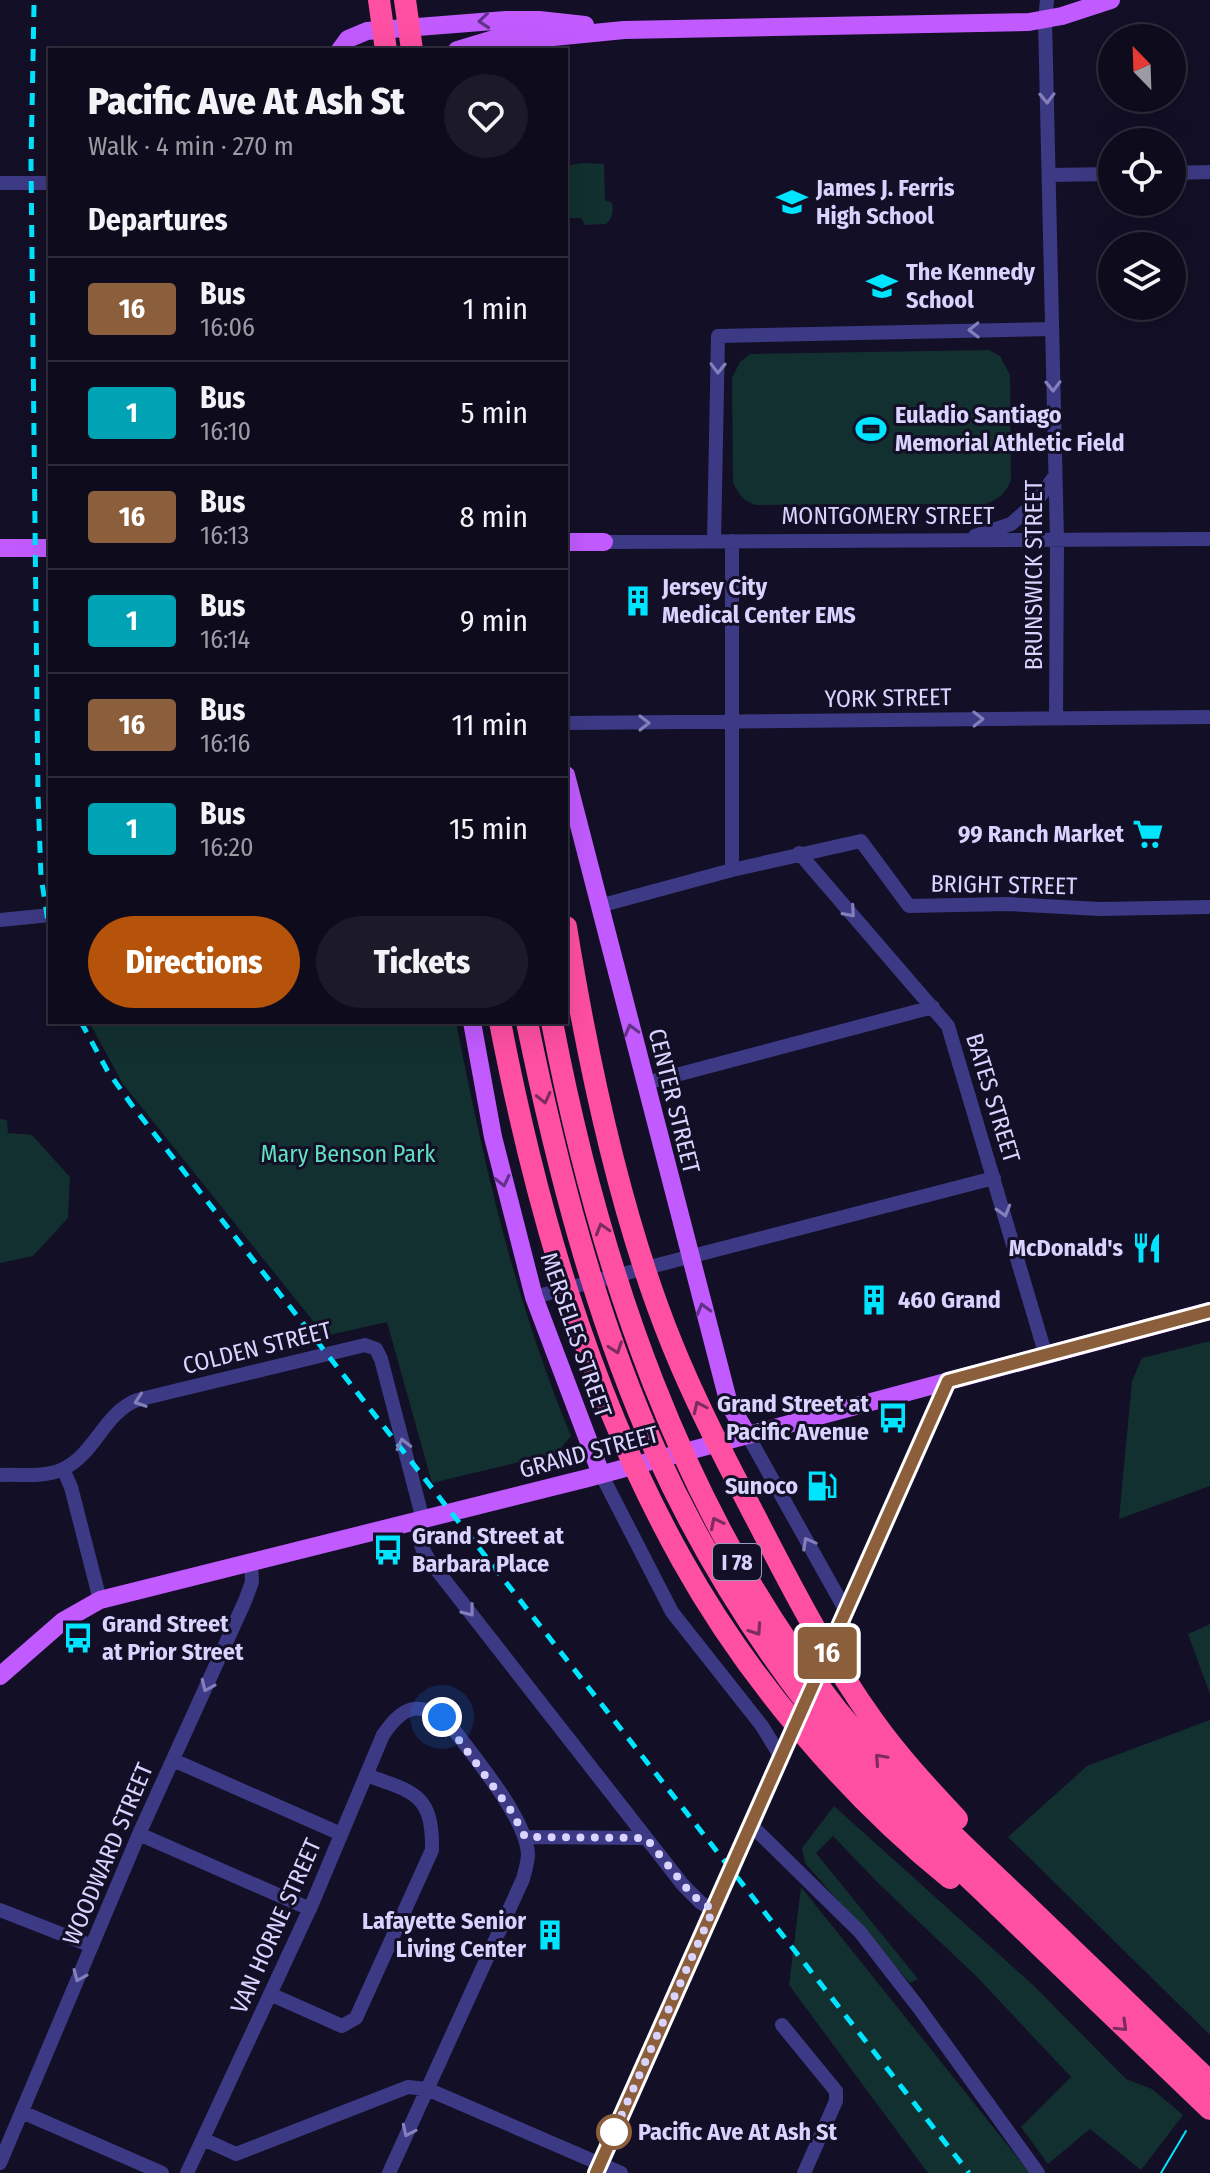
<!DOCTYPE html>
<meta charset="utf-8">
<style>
body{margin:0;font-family:"Fira Sans Condensed",sans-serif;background:#1c1929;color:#f1f3f6;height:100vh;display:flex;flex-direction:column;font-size:30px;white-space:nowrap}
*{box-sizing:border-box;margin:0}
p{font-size:26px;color:#9b9ba3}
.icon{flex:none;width:44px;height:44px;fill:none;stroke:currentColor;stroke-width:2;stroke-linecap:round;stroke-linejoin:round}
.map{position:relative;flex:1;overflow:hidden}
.drawer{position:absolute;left:48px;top:48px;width:520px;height:976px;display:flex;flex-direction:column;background:#0e0b1c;border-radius:0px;box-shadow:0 8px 32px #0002,0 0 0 2px #2e2b3b}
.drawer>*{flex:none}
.badge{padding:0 16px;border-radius:6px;font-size:28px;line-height:52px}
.needle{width:52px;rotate:337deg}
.tools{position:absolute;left:1098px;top:24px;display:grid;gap:16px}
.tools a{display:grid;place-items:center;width:88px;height:88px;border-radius:50%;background:#0e0b1c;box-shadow:0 8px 32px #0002,0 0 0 2px #2e2b3b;font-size:40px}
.you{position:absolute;width:40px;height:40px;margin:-20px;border:6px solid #fff;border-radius:50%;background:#1a73e8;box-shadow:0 0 0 12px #1a73e833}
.map>.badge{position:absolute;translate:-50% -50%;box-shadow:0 0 0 4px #fff}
h2{padding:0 40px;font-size:30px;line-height:72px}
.round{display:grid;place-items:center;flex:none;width:84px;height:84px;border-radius:42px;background:#1c1929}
.head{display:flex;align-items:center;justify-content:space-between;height:136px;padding:0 40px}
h1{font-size:38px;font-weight:800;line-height:60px}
.cta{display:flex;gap:16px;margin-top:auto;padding:16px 40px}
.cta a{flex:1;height:92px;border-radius:48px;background:#b45309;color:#fff;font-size:32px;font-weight:800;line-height:92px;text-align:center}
.cta a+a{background:#1c1929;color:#f1f3f6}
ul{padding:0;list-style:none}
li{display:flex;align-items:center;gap:24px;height:104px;padding:0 40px;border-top:2px solid #2e2b3b}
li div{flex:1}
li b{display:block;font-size:30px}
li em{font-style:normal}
li .badge{min-width:88px;font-weight:700;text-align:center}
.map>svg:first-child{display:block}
.green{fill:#12302f}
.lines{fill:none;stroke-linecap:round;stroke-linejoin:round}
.minor{stroke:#3d3a85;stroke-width:14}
.major{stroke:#c25bff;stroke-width:18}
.highway{stroke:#ff4fa3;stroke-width:22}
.tram{stroke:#00e5ff;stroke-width:2}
.rail{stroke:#00e5ff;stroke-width:5;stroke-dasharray:12 10;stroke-linecap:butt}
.oneway{stroke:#623188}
.oneway2{stroke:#837fbc}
.oneway3{stroke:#7d2c5e}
.line-casing{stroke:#fff;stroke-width:18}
.line{stroke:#8b5e3c;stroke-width:12}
.walk{stroke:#d9d4ff;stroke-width:8;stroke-dasharray:0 14.4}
.stop-dot{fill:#fff;stroke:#8b5e3c;stroke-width:4}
.labels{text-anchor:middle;stroke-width:6;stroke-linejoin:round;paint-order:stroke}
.shield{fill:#130f26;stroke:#9e99be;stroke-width:2}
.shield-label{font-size:22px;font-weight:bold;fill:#d9d4ff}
.poi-label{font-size:24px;font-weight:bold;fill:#d9d4ff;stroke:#130f26;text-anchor:start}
.street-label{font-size:24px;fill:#d9d4ff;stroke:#130f26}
.park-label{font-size:24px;fill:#5fe0c0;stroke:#130f26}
.stop-label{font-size:24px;font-weight:bold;fill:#d9d4ff;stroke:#130f26;text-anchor:start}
</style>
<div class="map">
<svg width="1210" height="2173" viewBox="0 0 1210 2173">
<rect width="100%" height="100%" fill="#130f26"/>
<!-- green -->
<path class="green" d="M583,163L604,164L605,200L612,203C614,212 612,218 606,224L585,225L581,218H566V166Z
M989,350L1000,356L1010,375L1011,480C1006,493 999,499 986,504L756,505C743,501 738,494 733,482L732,378L740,362L750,354Z
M89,1022H456C484,1165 515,1301 571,1436L557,1453L432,1483L387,1322L325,1336L123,1084Z
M0,1119L7,1120L8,1133L32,1135L70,1177L68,1218L33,1256L0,1263Z
M1210,1341V1486L1119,1519L1132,1381L1142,1358Z
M1210,1624V1694L1188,1634Z
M1210,1720V2035L1008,1837L1087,1766Z
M834,1806L1033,1985L1126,2079L1152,2089L1183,2115L1141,2170L1090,2129L1048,2164L1021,2127L1071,2077L977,1977L878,1883L833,1836L816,1853L918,1979L910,1983L805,1863L802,1848Z
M801,1887L1030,2173H928L789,1985Z"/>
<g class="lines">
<!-- minor -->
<path class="minor" d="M1047,0L1045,20L1057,540L1056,718
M1172,173L1210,172
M1049,175L1112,174
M0,183H50
M975,536L1011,524L1035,503L1055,476
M714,541L718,336L1052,329
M732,541V870
M604,542L1210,539
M566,723L1210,717
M799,853L948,1026L1046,1356
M599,906L732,870L861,841L909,906L1008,904L1100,909L1210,907
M0,920L50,915
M646,1083L933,1007
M534,1297L994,1178
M747,1434L846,1611
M63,1469L71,1487L100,1600
M601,1474L672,1612L762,1726L781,1757
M0,1475C20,1474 45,1478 63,1469C95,1454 104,1413 137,1400L365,1345L376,1349L381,1359L423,1520
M414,1522L422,1548L429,1560L683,1885L701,1903L713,1910
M814,1684L948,1381
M173,1760L341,1834
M751,1825L860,1932L919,2008L1038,2173
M139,1834L310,1909
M525,1837L646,1838
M0,1910L92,1946
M270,1994L342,2026L356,2018L432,1850C433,1794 414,1792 366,1775
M782,2025L836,2091V2101L804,2173
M22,2112L162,2173
M203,2139L236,2154L408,2087L427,2089L621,2173
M0,2163L139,1834L245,1601L252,1582L251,1562
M187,2173L312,1904L383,1735C402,1707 417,1700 447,1720C470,1753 526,1816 528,1854C528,1862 525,1871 523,1879L389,2173
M596,2173L797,1721"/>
<!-- major -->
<path class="major" d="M340,50L348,39L367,31L506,20H539L585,25
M457,50L514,33L543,29
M506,50L543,38L624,30L1029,22L1062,16L1111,0
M566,542H604
M0,548H50
M566,775L729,1404L747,1434
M472,1022L493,1137L534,1297L601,1474
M0,1676L63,1621L100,1600L588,1478L1210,1311"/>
<!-- highway -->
<path class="highway" d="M379,0L386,50
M405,0L412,50
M566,927C588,1063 620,1216 672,1344C697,1406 728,1464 759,1524C794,1592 829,1659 874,1722C899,1757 928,1788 957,1819
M500,1022C536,1207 589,1394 682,1560C747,1677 846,1794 950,1878
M527,1022C557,1167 595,1316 656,1452C706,1562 773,1666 851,1758C892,1807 940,1850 986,1894C1060,1966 1136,2037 1210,2109
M552,1022C599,1266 681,1513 837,1710C892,1778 956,1839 1020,1899C1083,1960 1147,2021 1210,2082"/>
<!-- tram -->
<path class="tram" d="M1161,2173L1186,2131"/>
<!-- rail -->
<path class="rail" d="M34,5L31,163L38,795L41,876L50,935
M81,1022L107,1070L131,1104L969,2173"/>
</g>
<!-- one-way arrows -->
<defs><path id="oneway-chevron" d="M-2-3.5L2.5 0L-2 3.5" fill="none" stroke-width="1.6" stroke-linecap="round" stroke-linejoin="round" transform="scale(2)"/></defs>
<g class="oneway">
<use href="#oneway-chevron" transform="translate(484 21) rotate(175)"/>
<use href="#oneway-chevron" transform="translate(631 1030) rotate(-105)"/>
<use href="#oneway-chevron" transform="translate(503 1181) rotate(77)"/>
<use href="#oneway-chevron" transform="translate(703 1309) rotate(-105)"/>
</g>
<g class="oneway2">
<use href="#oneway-chevron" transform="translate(1047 98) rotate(89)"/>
<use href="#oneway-chevron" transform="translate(974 330) rotate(179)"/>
<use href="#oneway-chevron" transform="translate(718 368) rotate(91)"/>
<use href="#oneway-chevron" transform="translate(1053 386) rotate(89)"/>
<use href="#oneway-chevron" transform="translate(978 719) rotate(-1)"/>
<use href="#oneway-chevron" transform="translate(644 723)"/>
<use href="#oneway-chevron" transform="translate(850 912) rotate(49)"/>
<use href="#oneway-chevron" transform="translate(1004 1211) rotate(74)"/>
<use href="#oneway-chevron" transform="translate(140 1401) rotate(161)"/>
<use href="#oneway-chevron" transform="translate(403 1444) rotate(-104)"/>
<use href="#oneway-chevron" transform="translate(808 1543) rotate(-119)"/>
<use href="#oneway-chevron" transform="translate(469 1611) rotate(52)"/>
<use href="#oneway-chevron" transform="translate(207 1686) rotate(114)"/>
<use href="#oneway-chevron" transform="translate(79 1976) rotate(113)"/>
<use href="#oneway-chevron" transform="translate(408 2131) rotate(115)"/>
</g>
<g class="oneway3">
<use href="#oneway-chevron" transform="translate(544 1098) rotate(77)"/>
<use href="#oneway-chevron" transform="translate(602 1229) rotate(-107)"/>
<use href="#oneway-chevron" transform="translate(616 1348) rotate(71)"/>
<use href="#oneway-chevron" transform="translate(699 1407) rotate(-115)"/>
<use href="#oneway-chevron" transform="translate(716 1523) rotate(-117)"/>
<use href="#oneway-chevron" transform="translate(756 1630) rotate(56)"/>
<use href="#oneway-chevron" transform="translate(880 1759) rotate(-132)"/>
<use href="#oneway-chevron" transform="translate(1122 2026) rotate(44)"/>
</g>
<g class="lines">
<!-- line casing -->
<g class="line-casing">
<path id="line" d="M596,2173L948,1381L1210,1311"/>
</g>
<!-- line -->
<use href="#line" class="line"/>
<!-- walk -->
<path class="walk" d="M442,1717L512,1812L525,1837L646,1838L692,1895L713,1910L614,2132"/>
</g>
<!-- icons -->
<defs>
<g id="school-bare" transform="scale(2.4)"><path d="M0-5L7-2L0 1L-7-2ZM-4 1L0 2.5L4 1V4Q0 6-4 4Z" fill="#00e5ff" stroke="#130f26" stroke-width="2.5" paint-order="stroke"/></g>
<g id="stadium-bare" transform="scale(2.4)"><path d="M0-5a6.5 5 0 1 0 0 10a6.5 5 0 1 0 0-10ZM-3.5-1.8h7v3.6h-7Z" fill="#00e5ff" stroke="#130f26" stroke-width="2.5" paint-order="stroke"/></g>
<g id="building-bare" transform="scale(2.4)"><path d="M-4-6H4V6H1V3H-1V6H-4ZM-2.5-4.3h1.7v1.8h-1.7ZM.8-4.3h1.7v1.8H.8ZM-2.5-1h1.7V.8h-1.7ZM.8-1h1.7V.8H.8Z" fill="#00e5ff" stroke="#130f26" stroke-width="2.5" paint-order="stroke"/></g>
<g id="supermarket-bare" transform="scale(2.4)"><path d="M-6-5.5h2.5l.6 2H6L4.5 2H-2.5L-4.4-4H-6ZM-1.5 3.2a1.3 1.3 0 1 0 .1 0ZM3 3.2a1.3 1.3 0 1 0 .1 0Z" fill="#00e5ff" stroke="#130f26" stroke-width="2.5" paint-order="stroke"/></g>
<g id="restaurant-bare" transform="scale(2.4)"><path d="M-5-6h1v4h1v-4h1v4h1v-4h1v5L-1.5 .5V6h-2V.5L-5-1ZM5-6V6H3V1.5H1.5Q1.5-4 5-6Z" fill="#00e5ff" stroke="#130f26" stroke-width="2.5" paint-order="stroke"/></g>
<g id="bus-bare" transform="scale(2.4)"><path d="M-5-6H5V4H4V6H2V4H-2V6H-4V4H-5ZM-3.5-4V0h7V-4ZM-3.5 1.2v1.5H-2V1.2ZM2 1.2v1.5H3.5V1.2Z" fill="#00e5ff" stroke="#130f26" stroke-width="2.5" paint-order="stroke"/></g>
<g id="fuel-bare" transform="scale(2.4)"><path d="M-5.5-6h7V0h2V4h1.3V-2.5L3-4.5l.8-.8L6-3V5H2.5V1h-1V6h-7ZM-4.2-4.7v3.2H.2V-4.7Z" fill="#00e5ff" stroke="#130f26" stroke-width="2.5" paint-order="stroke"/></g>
</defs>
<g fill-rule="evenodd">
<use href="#school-bare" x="792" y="202"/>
<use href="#school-bare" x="882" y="286"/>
<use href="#stadium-bare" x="871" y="429"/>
<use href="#building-bare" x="638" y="601"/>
<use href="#supermarket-bare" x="1148" y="834"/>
<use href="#restaurant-bare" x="1147" y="1248"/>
<use href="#building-bare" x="874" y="1300"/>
<use href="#bus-bare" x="893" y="1418"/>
<use href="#fuel-bare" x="822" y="1486"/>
<use href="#bus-bare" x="388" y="1550"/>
<use href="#bus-bare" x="78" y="1638"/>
<use href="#building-bare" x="550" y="1935"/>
</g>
<!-- markers -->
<circle class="stop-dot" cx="614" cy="2132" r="16"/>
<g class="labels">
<!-- shield labels -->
<rect class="shield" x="713" y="1544" width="48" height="36" rx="6"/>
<g class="shield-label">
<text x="737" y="1570">I 78</text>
</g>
<!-- poi labels -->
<g class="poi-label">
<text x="816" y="196">James J. Ferris<tspan x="816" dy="28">High School</tspan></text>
<text x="906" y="280">The Kennedy<tspan x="906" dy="28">School</tspan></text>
<text x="895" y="423">Euladio Santiago<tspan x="895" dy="28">Memorial Athletic Field</tspan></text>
<text x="662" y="595">Jersey City<tspan x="662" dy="28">Medical Center EMS</tspan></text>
<text x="1124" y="842" text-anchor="end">99 Ranch Market</text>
<text x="1123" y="1256" text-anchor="end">McDonald's</text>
<text x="898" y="1308">460 Grand</text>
<text x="869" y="1412" text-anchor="end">Grand Street at<tspan x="869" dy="28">Pacific Avenue</tspan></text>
<text x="798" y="1494" text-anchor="end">Sunoco</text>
<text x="412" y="1544">Grand Street at<tspan x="412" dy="28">Barbara Place</tspan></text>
<text x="102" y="1632">Grand Street<tspan x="102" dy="28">at Prior Street</tspan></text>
<text x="526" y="1929" text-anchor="end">Lafayette Senior<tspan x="526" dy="28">Living Center</tspan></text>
</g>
<!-- street labels -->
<g class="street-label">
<text x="888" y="524">MONTGOMERY STREET</text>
<text transform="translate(1034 575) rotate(-90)" y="8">BRUNSWICK STREET</text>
<text transform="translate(888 698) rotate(-1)" y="8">YORK STREET</text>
<text transform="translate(1004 885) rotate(1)" y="8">BRIGHT STREET</text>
<text transform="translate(993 1098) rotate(73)" y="8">BATES STREET</text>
<text transform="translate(674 1101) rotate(76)" y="8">CENTER STREET</text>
<text transform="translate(576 1335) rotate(71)" y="8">MERSELES STREET</text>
<text transform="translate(257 1348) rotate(-14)" y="8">COLDEN STREET</text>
<text transform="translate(589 1452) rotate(-15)" y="8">GRAND STREET</text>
<text transform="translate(108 1854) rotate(-67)" y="8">WOODWARD STREET</text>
<text transform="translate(276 1926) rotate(-66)" y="8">VAN HORNE STREET</text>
</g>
<!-- park labels -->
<g class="park-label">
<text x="348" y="1162">Mary Benson Park</text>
</g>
<!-- stop labels -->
<g class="stop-label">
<text x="638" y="2140">Pacific Ave At Ash St</text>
</g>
</g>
</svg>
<div class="tools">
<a><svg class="needle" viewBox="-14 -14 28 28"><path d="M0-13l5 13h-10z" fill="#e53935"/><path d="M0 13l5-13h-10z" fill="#9b9ba3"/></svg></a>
<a><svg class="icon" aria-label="locate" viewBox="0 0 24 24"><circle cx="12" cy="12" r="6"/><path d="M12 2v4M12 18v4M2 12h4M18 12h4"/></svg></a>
<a><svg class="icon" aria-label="layers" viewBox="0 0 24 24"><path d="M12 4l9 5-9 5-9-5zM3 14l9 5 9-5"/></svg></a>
</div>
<div class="you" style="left:442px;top:1717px"></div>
<b class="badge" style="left:827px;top:1653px;background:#8b5e3c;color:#fff">16</b>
<section class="drawer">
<div class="head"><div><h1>Pacific Ave At Ash St</h1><p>Walk · 4 min · 270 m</p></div><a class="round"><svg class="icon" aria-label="heart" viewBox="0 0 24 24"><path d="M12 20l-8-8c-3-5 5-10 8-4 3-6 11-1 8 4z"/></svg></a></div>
<h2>Departures</h2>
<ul>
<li><span class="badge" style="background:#8b5e3c;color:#fff">16</span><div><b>Bus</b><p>16:06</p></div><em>1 min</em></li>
<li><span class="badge" style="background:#00a3b4;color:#fff">1</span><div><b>Bus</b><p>16:10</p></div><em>5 min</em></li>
<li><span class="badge" style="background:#8b5e3c;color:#fff">16</span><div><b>Bus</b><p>16:13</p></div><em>8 min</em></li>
<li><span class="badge" style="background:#00a3b4;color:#fff">1</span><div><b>Bus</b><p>16:14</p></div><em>9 min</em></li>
<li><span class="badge" style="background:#8b5e3c;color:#fff">16</span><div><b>Bus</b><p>16:16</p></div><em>11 min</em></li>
<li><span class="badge" style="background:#00a3b4;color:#fff">1</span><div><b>Bus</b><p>16:20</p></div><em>15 min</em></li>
</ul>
<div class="cta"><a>Directions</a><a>Tickets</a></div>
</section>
</div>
